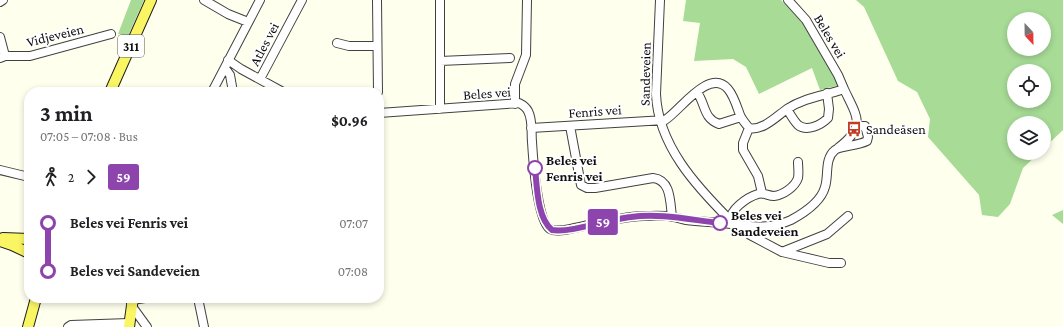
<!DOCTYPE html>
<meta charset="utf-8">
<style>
body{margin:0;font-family:"Crimson Pro",serif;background:#f2f2f2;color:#202124;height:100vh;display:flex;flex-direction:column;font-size:15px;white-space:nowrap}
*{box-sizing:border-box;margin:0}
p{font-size:13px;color:#757577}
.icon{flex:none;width:22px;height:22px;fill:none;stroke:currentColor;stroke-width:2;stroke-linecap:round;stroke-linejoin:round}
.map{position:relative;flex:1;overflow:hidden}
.panel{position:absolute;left:24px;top:87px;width:360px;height:216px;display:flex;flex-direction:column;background:#fff;border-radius:16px;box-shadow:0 2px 6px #0003}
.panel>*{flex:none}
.badge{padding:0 8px;border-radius:3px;font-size:14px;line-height:26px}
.needle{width:26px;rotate:158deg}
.buttons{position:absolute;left:1007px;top:12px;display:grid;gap:8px}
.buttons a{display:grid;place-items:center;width:44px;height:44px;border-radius:50%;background:#fff;box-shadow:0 2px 6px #0003;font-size:20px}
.map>.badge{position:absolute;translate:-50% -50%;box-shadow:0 0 0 2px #fff}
.legs{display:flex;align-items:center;gap:6px;height:44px;padding:0 16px;font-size:13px}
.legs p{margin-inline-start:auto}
.headline{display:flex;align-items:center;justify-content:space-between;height:68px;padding:0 16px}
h1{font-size:22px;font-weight:700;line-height:30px}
ul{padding:0 16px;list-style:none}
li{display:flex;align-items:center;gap:14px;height:48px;font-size:15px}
li i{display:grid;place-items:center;width:6px;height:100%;margin:0 5px;background:currentColor}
li i::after{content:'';width:10px;height:10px;margin:-5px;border:3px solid;border-radius:50%;background:#fff}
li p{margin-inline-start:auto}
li:first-child i{background:linear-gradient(#0000 50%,currentColor 0)}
li:last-child i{background:linear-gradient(currentColor 50%,#0000 0)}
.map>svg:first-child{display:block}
.forest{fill:#a7db96;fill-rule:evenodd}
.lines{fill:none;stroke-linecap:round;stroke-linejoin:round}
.minor-casing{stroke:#414141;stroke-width:10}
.major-casing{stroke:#1f1f1f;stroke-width:12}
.minor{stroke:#fff;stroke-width:8}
.major{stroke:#faf563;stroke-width:10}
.line-1-casing{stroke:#fff;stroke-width:9}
.line-1{stroke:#8e44ad;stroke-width:6}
.stop-1-dot{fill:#fff;stroke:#8e44ad;stroke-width:2}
.labels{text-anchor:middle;stroke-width:4;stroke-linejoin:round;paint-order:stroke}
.shield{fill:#fff;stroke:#565656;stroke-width:1}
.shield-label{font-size:13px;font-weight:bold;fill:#0e0e0e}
.street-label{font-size:14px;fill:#0e0e0e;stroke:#fff}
.poi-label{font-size:14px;fill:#0e0e0e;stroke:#fff;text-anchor:start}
.stop-label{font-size:14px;font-weight:bold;fill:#0e0e0e;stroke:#fff;text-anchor:start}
</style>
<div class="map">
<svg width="1063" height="327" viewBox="0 0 1063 327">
<rect width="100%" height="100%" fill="#ffe"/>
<!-- forest -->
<path class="forest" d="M131,0H144L128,36L118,34Z
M686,0H781L803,21L840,85L820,90L812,68L759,94L746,67L733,59L694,61L700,23L683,21Z
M856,0H1063V130L1044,148V123H1014V153H1039L1023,168L1010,204L998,217L982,215L979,195L928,137L930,119L917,92L898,81L864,7ZM1014,19H1044V49H1014ZM1014,71H1044V101H1014Z
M1063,210V224L1052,215Z"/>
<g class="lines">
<!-- minor casing -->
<g class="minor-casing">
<path id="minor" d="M204,0L228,14L248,22
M377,0L378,92
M440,0V109
M660,0L656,94C658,145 696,186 730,220
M0,2L3,0
M0,37L5,56
M337,43L349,46H377
M0,58L5,56H30L111,34
M228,60L241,69L283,92
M440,61L510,58
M225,68L230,75L233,92
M260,79L302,0
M212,92L260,0
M697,92C706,105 703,118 719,124L741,117
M515,104V84L526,55L527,0
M787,109C790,114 794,121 798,125C807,132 821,125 828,118L829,109L827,93
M379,113L519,103C523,105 526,107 528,111C533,120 531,132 532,142C533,158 537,221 550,229C555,232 561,230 565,230C591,225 617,217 643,216C653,216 664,215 674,217C678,218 681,219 686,220C701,222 716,222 731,224C751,227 772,229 791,220C804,213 821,202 825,187C829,175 824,159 835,150C840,146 857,146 867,141L868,137L865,126H857
M570,126L581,185L587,188H595L653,178C671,180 670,201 672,217
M531,128L665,120C680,111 709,67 728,89C734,96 737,107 740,115C742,120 746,124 749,128C763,131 777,116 787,109C806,97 824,96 844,89L838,75L806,20L788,0
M749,128L743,143V150L758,176L762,193
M838,148C867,126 857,117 844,89
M0,170L29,177
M732,223C726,211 748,197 758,194C763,192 768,196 774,196C783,195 795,187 798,178C799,172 798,167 798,162
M737,225L750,235L782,252L827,234L848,216
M782,252L829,263H841
M198,298L204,327
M132,300L145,298
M131,305L147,327
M68,327L71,325L129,323"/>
</g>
<!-- major casing -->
<g class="major-casing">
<path id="major" d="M110,92L151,0
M3,238L29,239
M0,241L12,245L29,253
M28,327L36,298
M129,327L133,298"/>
</g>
<!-- minor -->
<use href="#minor" class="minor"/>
<!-- major -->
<use href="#major" class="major"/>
</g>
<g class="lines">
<!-- line-1 casing -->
<g class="line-1-casing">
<path id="line-1" d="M535,168C537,186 537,218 552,230C572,233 609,219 631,217C660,213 691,220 720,223"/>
</g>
<!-- line-1 -->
<use href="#line-1" class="line-1"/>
</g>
<!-- icons -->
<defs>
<g id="bus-bare" transform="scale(1.2)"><path d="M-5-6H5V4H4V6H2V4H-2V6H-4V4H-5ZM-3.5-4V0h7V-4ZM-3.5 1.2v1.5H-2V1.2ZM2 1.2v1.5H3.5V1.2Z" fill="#c03d24" stroke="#fff" stroke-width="2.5" paint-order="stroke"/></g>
</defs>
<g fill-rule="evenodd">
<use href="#bus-bare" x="854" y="129"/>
</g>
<!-- markers -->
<g class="stop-1-dot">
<circle cx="535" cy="168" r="7"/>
<circle cx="720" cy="223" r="7"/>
</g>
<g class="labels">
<!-- shield labels -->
<rect class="shield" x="118" y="35" width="26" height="22" rx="3"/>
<g class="shield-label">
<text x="131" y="51">311</text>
</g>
<!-- street labels -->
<g class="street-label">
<text transform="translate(55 35) rotate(-14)" y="5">Vidjeveien</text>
<text transform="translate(830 36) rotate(59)" y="5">Beles vei</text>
<text transform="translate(264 44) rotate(-62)" y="5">Atles vei</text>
<text transform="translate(645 74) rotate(-89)" y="5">Sandeveien</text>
<text transform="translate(487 93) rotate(-4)" y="5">Beles vei</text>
<text transform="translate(595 111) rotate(-4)" y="5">Fenris vei</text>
</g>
<!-- poi labels -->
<g class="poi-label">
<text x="866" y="134">Sandeåsen</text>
</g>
<!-- stop labels -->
<g class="stop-label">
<text x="546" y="165">Beles vei<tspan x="546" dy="16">Fenris vei</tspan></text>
<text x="731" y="220">Beles vei<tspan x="731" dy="16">Sandeveien</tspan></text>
</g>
</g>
</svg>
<div class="buttons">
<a><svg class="needle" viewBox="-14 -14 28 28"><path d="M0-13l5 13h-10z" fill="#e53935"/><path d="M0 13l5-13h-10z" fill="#757577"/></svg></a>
<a><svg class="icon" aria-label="locate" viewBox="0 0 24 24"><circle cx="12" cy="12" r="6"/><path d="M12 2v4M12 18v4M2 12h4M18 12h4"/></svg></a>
<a><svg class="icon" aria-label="layers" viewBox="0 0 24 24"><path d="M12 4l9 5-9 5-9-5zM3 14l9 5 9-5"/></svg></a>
</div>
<b class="badge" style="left:603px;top:222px;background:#8e44ad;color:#fff">59</b>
<section class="panel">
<div class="headline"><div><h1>3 min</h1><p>07:05 – 07:08 · Bus</p></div><b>$0.96</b></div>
<div class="legs"><svg class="icon" aria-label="walk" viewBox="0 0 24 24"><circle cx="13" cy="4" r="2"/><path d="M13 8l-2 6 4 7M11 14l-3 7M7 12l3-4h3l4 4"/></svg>2<svg class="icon" aria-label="forward" viewBox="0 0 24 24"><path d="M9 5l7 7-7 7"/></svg><b class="badge" style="background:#8e44ad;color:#fff">59</b></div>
<ul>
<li><i style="color:#8e44ad"></i><b>Beles vei Fenris vei</b><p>07:07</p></li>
<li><i style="color:#8e44ad"></i><b>Beles vei Sandeveien</b><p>07:08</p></li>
</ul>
</section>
</div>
